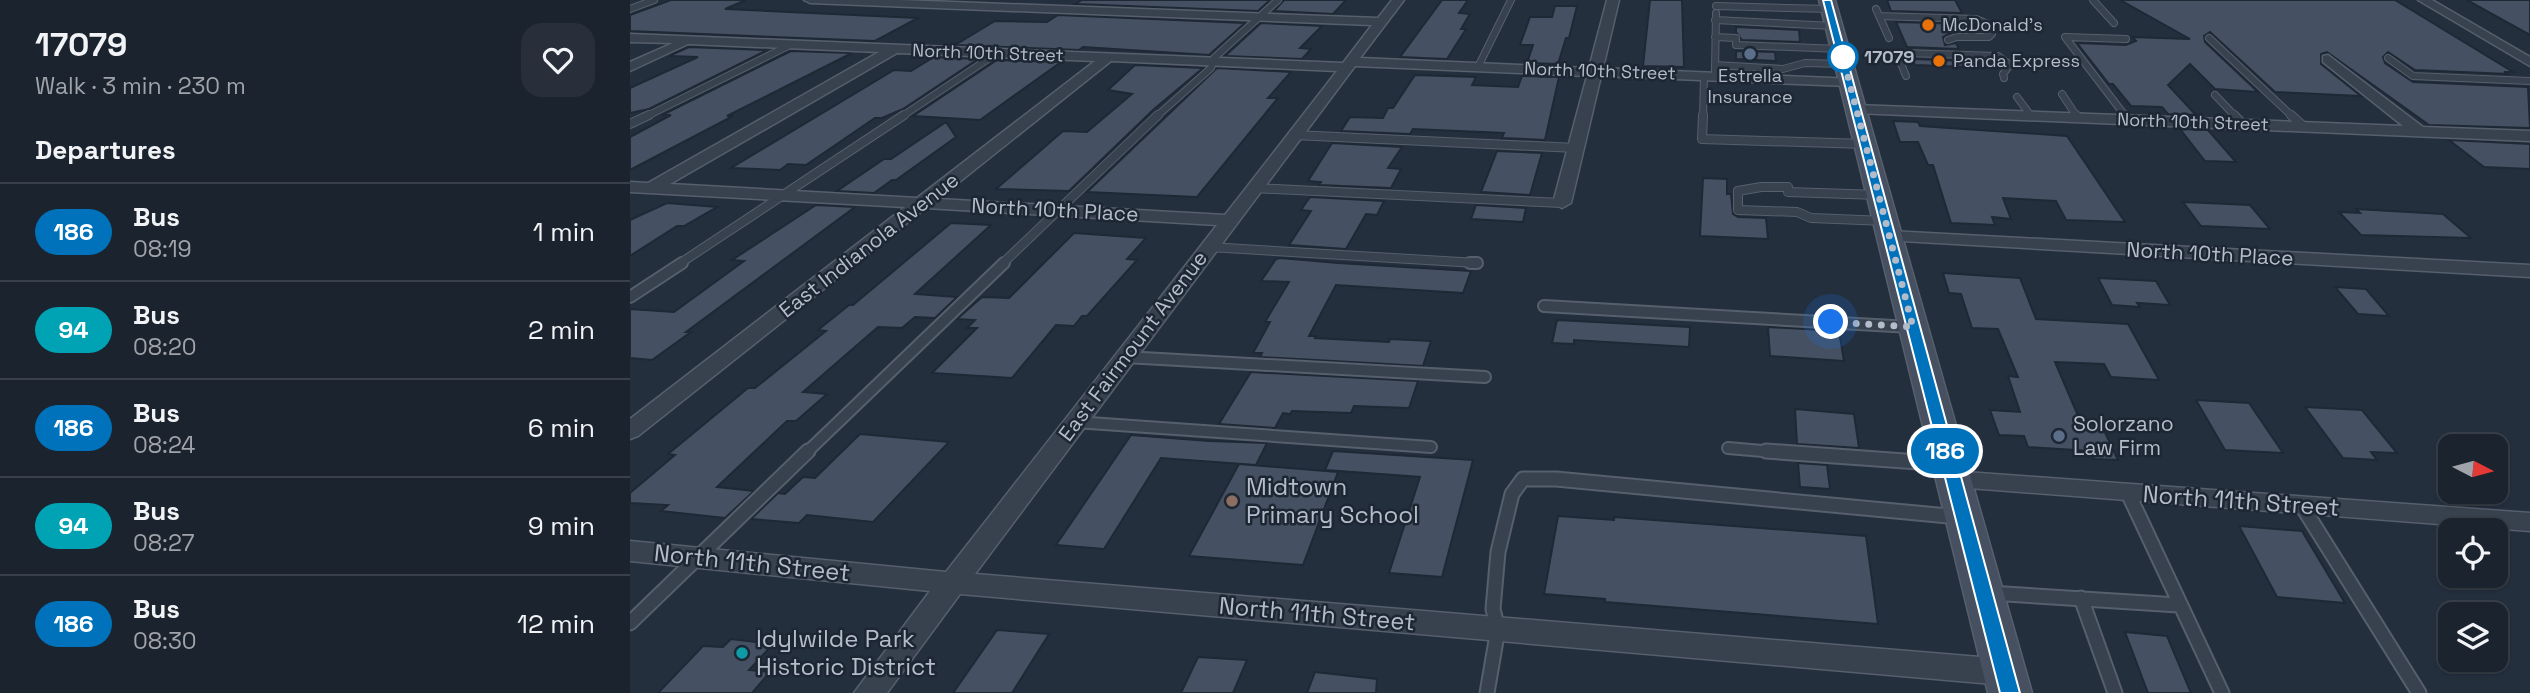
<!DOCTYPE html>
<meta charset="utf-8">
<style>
body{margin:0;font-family:"Space Grotesk",sans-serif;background:#282f3a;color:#f1f3f6;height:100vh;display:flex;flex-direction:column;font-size:26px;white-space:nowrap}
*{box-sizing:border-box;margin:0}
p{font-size:23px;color:#a0a4aa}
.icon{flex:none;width:38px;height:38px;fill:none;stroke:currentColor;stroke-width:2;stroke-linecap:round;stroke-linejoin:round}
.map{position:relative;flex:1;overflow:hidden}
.side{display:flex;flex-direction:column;background:#1b232e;width:630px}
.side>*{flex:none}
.badge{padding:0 14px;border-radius:23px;font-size:24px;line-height:46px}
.needle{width:46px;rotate:96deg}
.tools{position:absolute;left:1808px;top:434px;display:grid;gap:14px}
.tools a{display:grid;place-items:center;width:70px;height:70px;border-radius:14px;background:#1b232e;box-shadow:0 2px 5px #0004,0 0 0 2px #39404a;font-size:35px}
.you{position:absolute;width:35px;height:35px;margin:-18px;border:5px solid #fff;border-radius:50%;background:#1a73e8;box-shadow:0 0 0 10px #1a73e833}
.map>.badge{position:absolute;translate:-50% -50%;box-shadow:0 0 0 4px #fff}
h2{padding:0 35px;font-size:26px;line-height:63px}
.round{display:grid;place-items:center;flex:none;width:74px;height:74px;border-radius:21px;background:#282f3a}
.head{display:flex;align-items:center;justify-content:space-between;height:119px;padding:0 35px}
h1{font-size:33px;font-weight:600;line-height:52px}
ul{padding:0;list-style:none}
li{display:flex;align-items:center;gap:21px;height:98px;padding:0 35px;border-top:2px solid #39404a}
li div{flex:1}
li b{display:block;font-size:26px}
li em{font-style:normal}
li .badge{min-width:77px;font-weight:700;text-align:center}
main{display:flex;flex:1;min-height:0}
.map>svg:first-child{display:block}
.building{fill:#455162;stroke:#1f2835;stroke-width:2}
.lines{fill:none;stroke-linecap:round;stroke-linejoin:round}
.service-far3-casing{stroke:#565f6c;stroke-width:8}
.service-far2-casing{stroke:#565f6c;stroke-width:10}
.service-far1-casing{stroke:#565f6c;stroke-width:14}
.service-casing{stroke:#565f6c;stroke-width:17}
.minor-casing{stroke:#565f6c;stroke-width:3}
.secondary-casing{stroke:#565f6c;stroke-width:3}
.service-far3{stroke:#38414e;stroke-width:6}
.service-far2{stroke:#38414e;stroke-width:8}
.service-far1{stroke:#38414e;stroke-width:10}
.service{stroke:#38414e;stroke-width:13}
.minor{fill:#38414e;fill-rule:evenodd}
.secondary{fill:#465061;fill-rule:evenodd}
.line{fill:#0072bc;stroke:#fff;stroke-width:2}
.walk{stroke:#b4bcc9;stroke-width:7;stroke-dasharray:0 12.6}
.food-dot{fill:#e8710a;stroke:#1d2633;stroke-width:2.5}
.service-dot{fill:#5c6f8a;stroke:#1d2633;stroke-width:2.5}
.stop-dot{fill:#fff;stroke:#0072bc;stroke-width:3.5}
.education-dot{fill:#8d6e63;stroke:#1d2633;stroke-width:2.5}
.culture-dot{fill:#0f9aa8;stroke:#1d2633;stroke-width:2.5}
.labels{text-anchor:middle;stroke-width:5;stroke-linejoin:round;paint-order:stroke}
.far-poi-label{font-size:18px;fill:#b4bcc9;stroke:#1d2633;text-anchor:start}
.far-street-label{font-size:18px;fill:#b4bcc9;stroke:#1d2633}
.far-stop-label{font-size:18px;font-weight:bold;fill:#b4bcc9;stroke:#1d2633;text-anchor:start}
.street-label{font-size:21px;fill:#b4bcc9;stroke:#1d2633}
.poi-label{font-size:21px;fill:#b4bcc9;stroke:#1d2633;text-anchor:start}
.near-poi-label{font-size:24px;fill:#b4bcc9;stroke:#1d2633;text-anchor:start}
.near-street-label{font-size:24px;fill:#b4bcc9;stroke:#1d2633}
</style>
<main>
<section class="side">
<div class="head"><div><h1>17079</h1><p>Walk · 3 min · 230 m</p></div><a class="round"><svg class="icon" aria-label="heart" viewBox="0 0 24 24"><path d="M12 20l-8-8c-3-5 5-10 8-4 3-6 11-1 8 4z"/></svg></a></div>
<h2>Departures</h2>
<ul>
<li><span class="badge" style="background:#0072bc;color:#fff">186</span><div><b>Bus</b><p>08:19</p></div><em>1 min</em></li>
<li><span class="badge" style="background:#00a3b4;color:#fff">94</span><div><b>Bus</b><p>08:20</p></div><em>2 min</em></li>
<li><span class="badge" style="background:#0072bc;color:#fff">186</span><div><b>Bus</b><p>08:24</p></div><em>6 min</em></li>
<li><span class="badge" style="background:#00a3b4;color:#fff">94</span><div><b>Bus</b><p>08:27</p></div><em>9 min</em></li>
<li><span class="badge" style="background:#0072bc;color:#fff">186</span><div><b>Bus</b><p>08:30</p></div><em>12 min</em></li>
</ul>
</section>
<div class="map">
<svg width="1900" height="693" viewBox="0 0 1900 693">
<rect width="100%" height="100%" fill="#242f3e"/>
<!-- building -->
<path class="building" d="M41,0H116L95,9L288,18L245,41L0,31V15Z
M452,0H640L628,11L445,4Z
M654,0H716L703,14L644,11Z
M812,0H838L829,13L840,14L831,29H836L817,59L770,57Z
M1020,0H1052L1054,67L1013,66Z
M1257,0H1325L1332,13L1261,11Z
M1490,0H1765L1883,72H1874L1879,74L1785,70L1758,52L1753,57L1755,63L1783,82L1898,87L1900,128L1799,125L1697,52L1691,54V64L1731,96L1645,92L1580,32L1574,36L1575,42L1628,92L1585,89L1560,64L1538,85L1566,115L1538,114L1532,107L1501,106L1483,84H1479L1447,43L1496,45L1506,41L1502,37L1560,39Z
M1837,0H1900V35Z
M925,6H947L939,38H936L928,64L897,63L903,45H890L900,17H922Z
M428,15L615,23L579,55L453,47L449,50L325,45L365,21L417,22Z
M1266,22L1338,24L1342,31H1319L1320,33L1313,37L1315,45L1326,43L1329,49L1277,47Z
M631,23L692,26L670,48L681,49L672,59L595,56Z
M1106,27L1169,30L1170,42L1112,40L1106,32Z
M59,47L137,50L19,109L0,113V88L68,57L39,56Z
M161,51L222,53L97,116H103L0,170V137L41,115H32Z
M1106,51L1145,52L1146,61L1106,59Z
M304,57L348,59L273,109L252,118H245L176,165L158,164L150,170L101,168L264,70L281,71Z
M1282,59L1335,61L1338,67L1285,65Z
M367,60L431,62L350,120L283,116Z
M505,65L573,68L523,110L439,191L366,189L433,131L457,132L502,94L478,90Z
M587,68L661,72L638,98H648L567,197L457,192Z
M785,75L846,77L842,85L888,87L892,76L929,77L915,140L872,138L874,133L783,129L780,134L711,131L720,117L753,118L758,108H763Z
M1263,121L1288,122L1290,126L1437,136L1495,222L1436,220L1426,201L1373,198L1381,219L1362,217L1365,225L1321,223L1303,165H1298L1288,142H1270Z
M316,122L326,137L266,180H262L244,193L207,191L254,159H261Z
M1550,129L1578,130L1606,162L1575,161Z
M1819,140L1900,144V169L1854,167Z
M702,143L772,147L758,168L771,169L761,188L689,185L691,182L678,181Z
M867,151L912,153L900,195L851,192Z
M1073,178L1097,179V194H1101L1103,214L1108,217L1136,218L1138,239L1070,236Z
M680,197L754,201L747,215L736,214L716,249L659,245L681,211L671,210Z
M1553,202L1620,205L1640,229L1571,226Z
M37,203L87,207L54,226H47L0,256V220Z
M186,205L225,207L56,332H61L22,360L0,358V309L44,312L114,261L102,260Z
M846,205L896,208L893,222L841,219Z
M1726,209L1813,214L1841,238L1731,235L1709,212L1730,213Z
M321,223L361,225L285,294L327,297L305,318L285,317L272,328L248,327L173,392L197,394L166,421H157L87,487L124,491L95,518L31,511L38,505L0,503V493L45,455L38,454L118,388H125L196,331L188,330L219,305H223Z
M444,233L516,238L497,259L507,260L457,316H452L444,326L426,325L382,378L302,373L347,328H337L345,320L327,319L352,297L379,298Z
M650,258L708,263L841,271L833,293L706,285L679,336H686L685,338L759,342L760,339L801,341L793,366L630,357L632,353H623L640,322H635L659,282L631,281L646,259Z
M1313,273L1390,278L1406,319L1498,324L1529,380L1481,377L1474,364L1425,362L1452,425L1472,426L1488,460L1464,459L1461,451L1398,447L1394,436L1369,435L1360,410L1390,412L1378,376L1388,377L1368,329L1342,328L1331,294L1319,293Z
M1468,278L1526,281L1540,305L1507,303L1510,307L1482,305Z
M1705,287L1736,289L1759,316L1728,314Z
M927,320L1060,327L1059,347L944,340V344L922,343Z
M1138,327L1209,331L1214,361L1140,356Z
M621,372L788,381L779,408L724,406L721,413L662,411L660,414L653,413L645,428L589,424Z
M1566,400L1619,403L1653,453L1595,450Z
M1675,407L1732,410L1767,453L1741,452L1747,460L1713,458Z
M1165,409L1224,414L1229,448L1167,444Z
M230,434L319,442L243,522L177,515L169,523L121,519L148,493L155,494L173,477L185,478Z
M501,435L579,441L637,443L626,465L531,458L474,549L426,545Z
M703,451L843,460L812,577L759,573L790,477L695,470Z
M1168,463L1197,465L1200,489L1170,487Z
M609,464L708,472L673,565L559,556Z
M928,516L984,520V517L1236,536L1248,624L975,602V599L914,594Z
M1609,526L1672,531L1715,603L1647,597Z
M367,630L419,634L382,693H323Z
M1495,632L1537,636L1561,693H1518Z
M101,639L143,644L119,670L140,672L122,693H28L73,646L93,647Z
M568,657L617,660L603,693H551Z
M685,672L747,679L746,693H677Z"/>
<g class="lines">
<!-- service-far3 casing -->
<g class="service-far3-casing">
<path id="service-far3" d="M1463,0L1484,23
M1086,6L1199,9
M0,9L24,0
M1246,9L1259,38
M1249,16L1346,19L1358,24L1362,34L1359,37H1327L1318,40
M1085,20L1204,26
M1085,37L1106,38V45L1210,49
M1579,38L1663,117
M1496,39L1435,37L1496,117
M1758,58L1783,76L1900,81
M1085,65L1153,69L1175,63L1214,64
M848,67L881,0
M1085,71L1086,13
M1276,76L1268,56L1275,53L1368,56L1380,65L1373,74L1374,78
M1432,94L1447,117
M1585,95L1606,117
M1387,97L1401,116
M15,117L160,45
M271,117L367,53
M526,117L581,68L584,58L648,0
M1073,117L1074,76"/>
</g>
<!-- service-far2 casing -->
<g class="service-far2-casing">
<path id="service-far2" d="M1073,115L1072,139L1236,144
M1446,115L1448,118
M1495,115L1499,120
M1604,115L1613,124
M1661,115L1673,126
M0,124L19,115
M664,135L946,148
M623,188L932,203
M1249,195L1158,192V187H1131L1108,191V210L1167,212L1181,218L1256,221
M579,247L847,263
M49,264L274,115
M372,264L528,115"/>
</g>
<!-- service-far1 casing -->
<g class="service-far1-casing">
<path id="service-far1" d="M840,263H847
M0,297L52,263
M914,306L1281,327
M495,357L855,377
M445,422L801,447
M1098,448L1156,453
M176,453L374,263"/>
</g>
<!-- service casing -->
<g class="service-casing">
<path id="service" d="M1136,451L1316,464
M1498,493L1592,693
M1672,506L1789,693
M1359,593L1548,605
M1451,598L1485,693
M0,623L178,451
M857,693L868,629L863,609L868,552L882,494L893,479H926L1329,517"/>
</g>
<!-- minor casing -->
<g class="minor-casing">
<path id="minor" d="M174,0H270L748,18L762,0H774L730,58L959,68L977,0H989L973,68L1224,79V85L1219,86L971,76L941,203L932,208L923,203L957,76L725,66L345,574L1374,659L1385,663L1389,672L1385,681L1374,685L330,594L257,693H224L300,591L0,561V541L316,572L587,225L296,208L8,436L0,439V419L275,207L0,192V182L18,183L249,52L58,44L0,71V62L43,43L0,42V34L713,63L742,25L180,3ZM267,53L465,61L287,198L40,184ZM481,61L707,71L595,215L308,199Z
M1788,0H1802L1900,57V66Z
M1698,55L1793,127L1900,131V141L1226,113L1219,109L1226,105L1773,126L1693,62V56Z
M1260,231L1900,265V277L1254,240L1251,236L1254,232Z
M1322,471L1900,513V531L1313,486L1310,480L1313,474Z"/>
</g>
<!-- secondary casing -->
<g class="secondary-casing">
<path id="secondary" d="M1189,0H1205L1402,693H1358Z"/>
</g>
<!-- service-far3 -->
<use href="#service-far3" class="service-far3"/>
<!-- service-far2 -->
<use href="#service-far2" class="service-far2"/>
<!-- service-far1 -->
<use href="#service-far1" class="service-far1"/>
<!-- service -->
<use href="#service" class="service"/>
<!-- minor -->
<use href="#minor" class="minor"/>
<!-- secondary -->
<use href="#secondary" class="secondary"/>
</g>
<!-- line -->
<path class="line" d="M1193,0H1201L1390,693H1370Z"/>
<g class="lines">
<!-- walk -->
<path class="walk" d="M1201,322L1283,327L1211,50L1213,57"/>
</g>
<!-- markers -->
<g class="food-dot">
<circle cx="1298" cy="25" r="7"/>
<circle cx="1309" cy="61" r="7"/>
</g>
<g class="service-dot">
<circle cx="1120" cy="54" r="7"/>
<circle cx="1429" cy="436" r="7"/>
</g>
<circle class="stop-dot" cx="1213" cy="57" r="14"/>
<circle class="education-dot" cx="602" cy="501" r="7"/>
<circle class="culture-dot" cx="112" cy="653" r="7"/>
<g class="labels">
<!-- far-poi labels -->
<g class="far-poi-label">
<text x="1312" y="31">McDonald's</text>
<text x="1323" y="67">Panda Express</text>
<text x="1120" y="82" text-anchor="middle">Estrella<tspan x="1120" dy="21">Insurance</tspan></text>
</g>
<!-- far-street labels -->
<g class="far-street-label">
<text transform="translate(358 53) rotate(2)" y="6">North 10th Street</text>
<text transform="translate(970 71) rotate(2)" y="6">North 10th Street</text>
<text transform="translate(1563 122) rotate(2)" y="6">North 10th Street</text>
</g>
<!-- far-stop labels -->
<g class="far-stop-label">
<text x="1234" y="63">17079</text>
</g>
<!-- street labels -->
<g class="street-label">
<text transform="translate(425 210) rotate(3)" y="7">North 10th Place</text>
<text transform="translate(239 245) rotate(-38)" y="7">East Indianola Avenue</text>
<text transform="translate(1580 254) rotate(3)" y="7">North 10th Place</text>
<text transform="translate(503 346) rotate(-53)" y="7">East Fairmount Avenue</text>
</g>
<!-- poi labels -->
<g class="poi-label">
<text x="1443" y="431">Solorzano<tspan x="1443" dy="24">Law Firm</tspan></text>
</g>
<!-- near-poi labels -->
<g class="near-poi-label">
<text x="616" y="495">Midtown<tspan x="616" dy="28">Primary School</tspan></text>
<text x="126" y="647">Idylwilde Park<tspan x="126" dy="28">Historic District</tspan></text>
</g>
<!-- near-street labels -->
<g class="near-street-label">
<text transform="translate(1611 501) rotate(4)" y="8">North 11th Street</text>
<text transform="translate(122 563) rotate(6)" y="8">North 11th Street</text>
<text transform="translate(687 614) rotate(5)" y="8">North 11th Street</text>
</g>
</g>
</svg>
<div class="tools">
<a><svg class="needle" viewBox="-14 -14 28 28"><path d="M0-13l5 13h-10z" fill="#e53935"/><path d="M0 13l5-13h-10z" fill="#a0a4aa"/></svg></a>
<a><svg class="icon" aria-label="locate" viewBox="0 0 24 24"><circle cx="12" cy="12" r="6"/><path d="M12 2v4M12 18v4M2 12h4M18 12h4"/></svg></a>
<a><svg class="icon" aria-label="layers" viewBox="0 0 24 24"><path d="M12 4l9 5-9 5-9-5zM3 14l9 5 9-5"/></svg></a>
</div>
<div class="you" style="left:1201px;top:322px"></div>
<b class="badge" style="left:1315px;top:451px;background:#0072bc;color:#fff">186</b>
</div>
</main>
